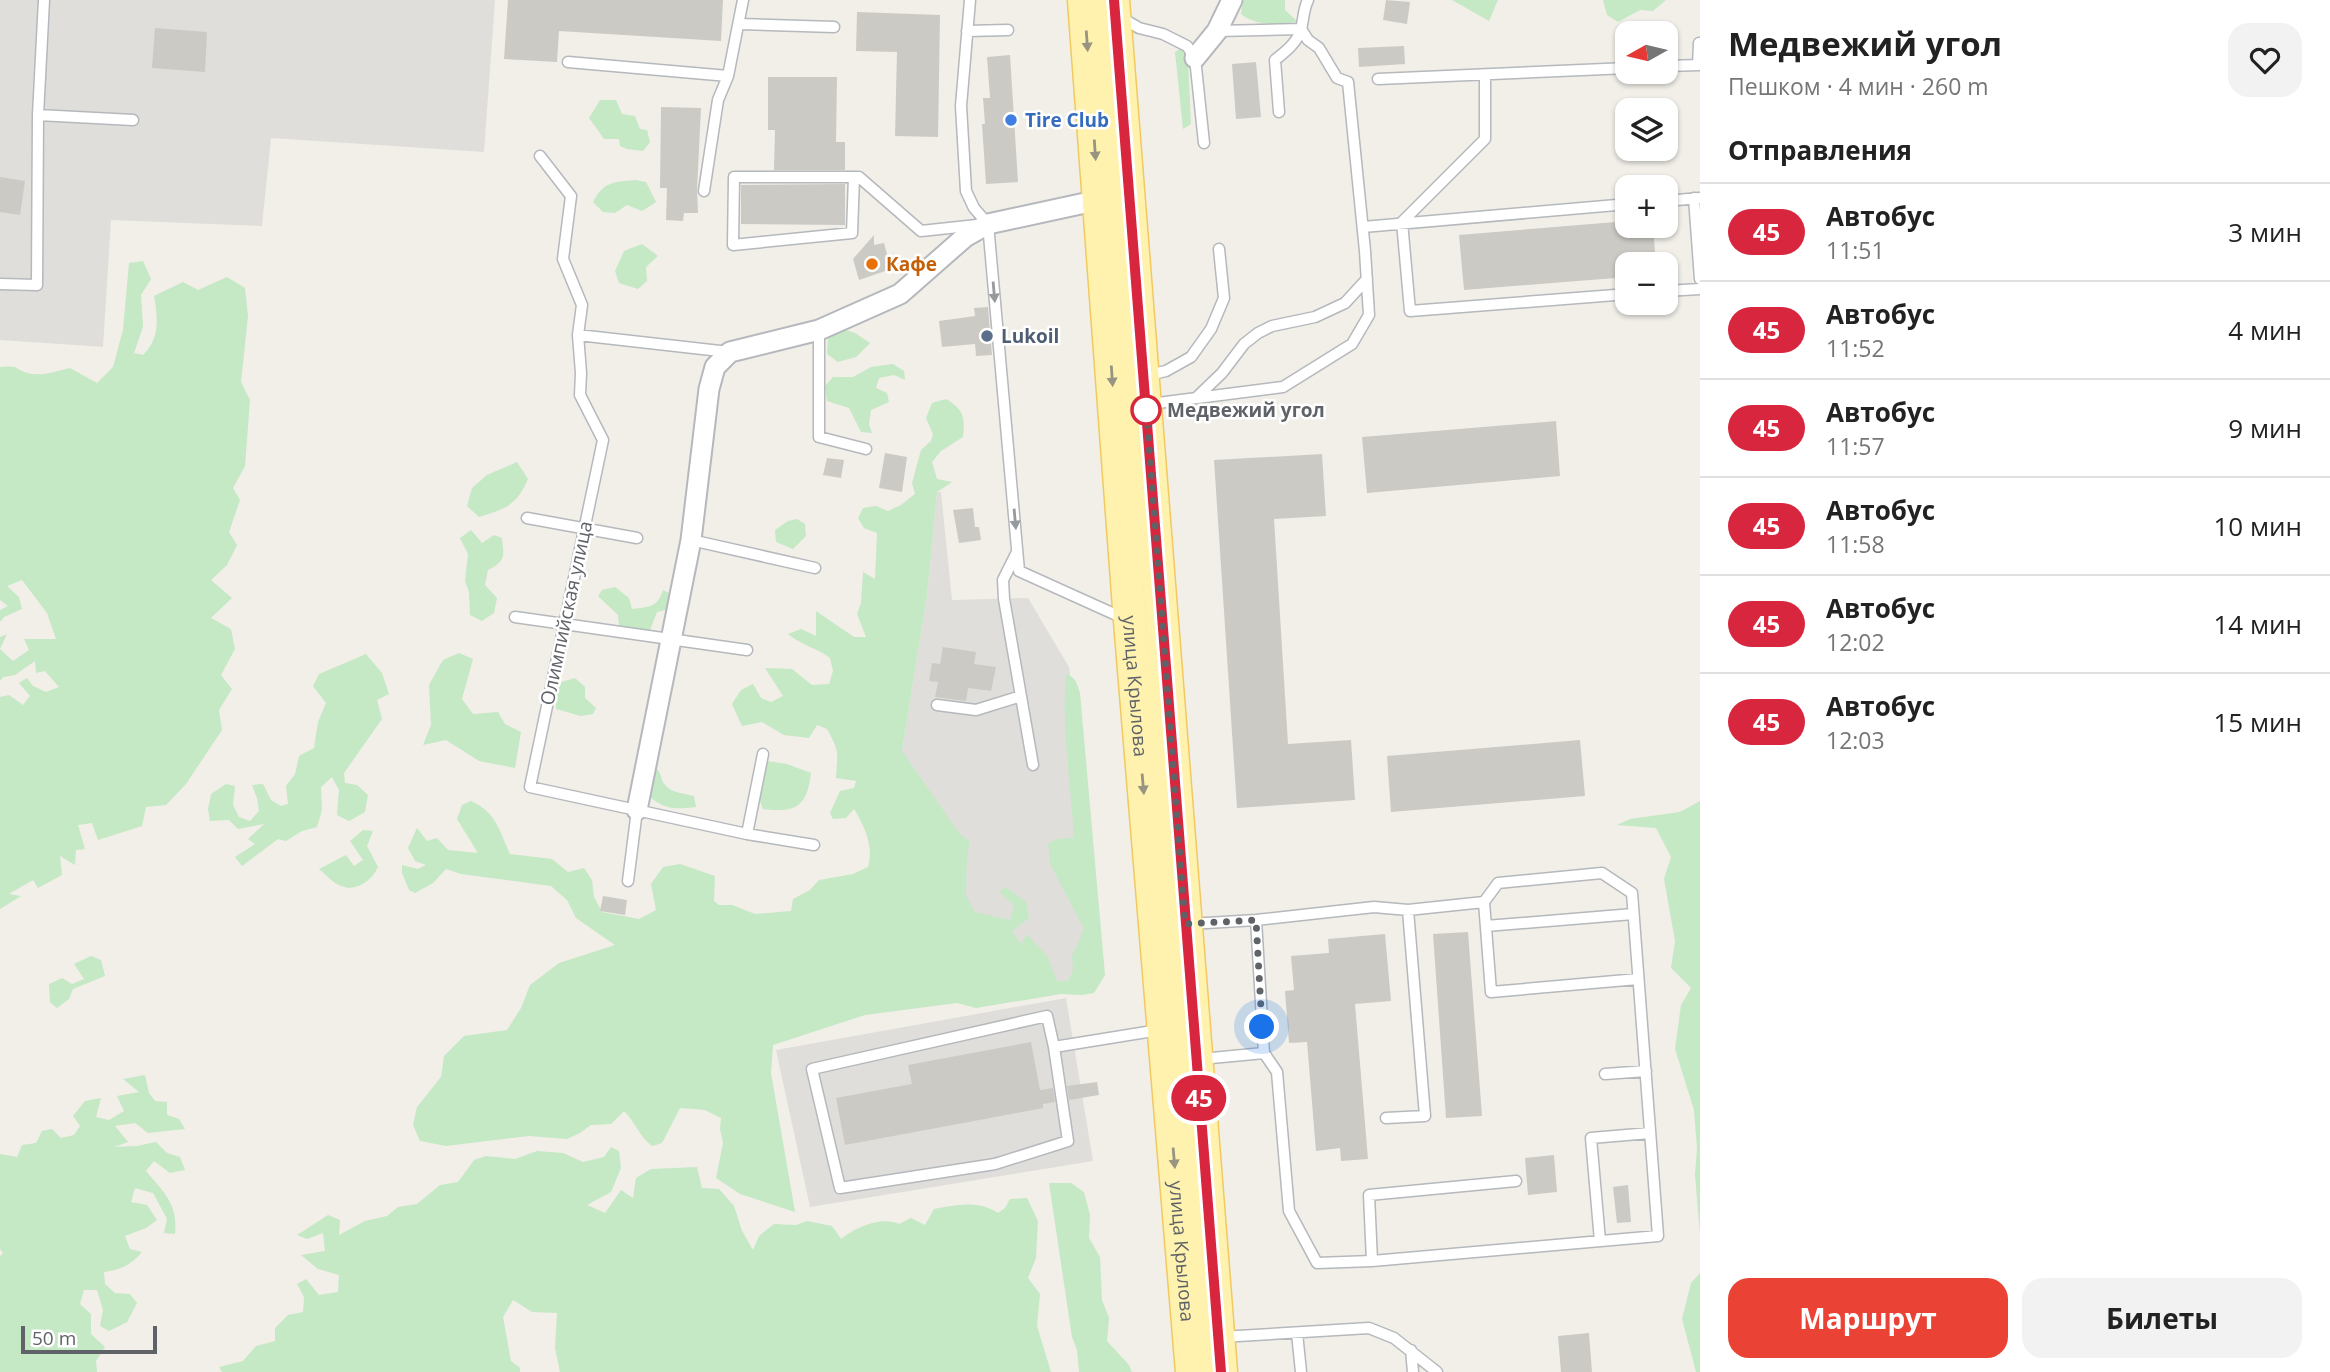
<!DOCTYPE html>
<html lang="ru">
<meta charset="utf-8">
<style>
body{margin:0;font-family:"Open Sans",sans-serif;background:#f2f2f2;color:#222;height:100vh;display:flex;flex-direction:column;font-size:26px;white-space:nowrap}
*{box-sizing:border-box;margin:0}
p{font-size:23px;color:#767676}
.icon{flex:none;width:38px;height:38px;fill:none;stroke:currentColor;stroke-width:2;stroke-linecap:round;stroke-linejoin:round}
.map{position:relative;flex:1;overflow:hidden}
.drawer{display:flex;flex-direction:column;background:#fff;width:630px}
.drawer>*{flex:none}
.badge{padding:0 14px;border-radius:23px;font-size:24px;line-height:46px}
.needle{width:46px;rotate:262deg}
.fabs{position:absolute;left:1615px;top:21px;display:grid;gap:14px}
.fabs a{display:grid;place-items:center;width:63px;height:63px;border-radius:14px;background:#fff;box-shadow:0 2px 5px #0004;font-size:35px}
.scale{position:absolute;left:21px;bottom:18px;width:136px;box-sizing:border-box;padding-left:7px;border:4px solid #5f6368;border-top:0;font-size:19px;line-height:24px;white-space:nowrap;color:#5f6368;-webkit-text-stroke:5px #fff;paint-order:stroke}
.you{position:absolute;width:35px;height:35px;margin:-18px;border:5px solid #fff;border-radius:50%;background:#1a73e8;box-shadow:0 0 0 10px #1a73e833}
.map>.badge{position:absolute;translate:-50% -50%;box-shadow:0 0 0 4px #fff}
h2{padding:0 28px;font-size:26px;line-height:63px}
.round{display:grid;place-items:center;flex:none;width:74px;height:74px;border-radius:21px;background:#f2f2f2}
.head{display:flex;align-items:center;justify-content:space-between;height:119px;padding:0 28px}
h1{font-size:33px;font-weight:700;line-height:52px}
.action{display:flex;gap:14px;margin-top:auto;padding:14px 28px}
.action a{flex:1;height:80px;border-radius:21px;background:#ea4335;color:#fff;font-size:28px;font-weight:700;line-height:80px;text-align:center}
.action a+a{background:#f2f2f2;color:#222}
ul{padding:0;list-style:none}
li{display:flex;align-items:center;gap:21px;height:98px;padding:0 28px;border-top:2px solid #e0e0e0}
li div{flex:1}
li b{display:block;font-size:26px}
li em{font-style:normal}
li .badge{min-width:77px;font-weight:700;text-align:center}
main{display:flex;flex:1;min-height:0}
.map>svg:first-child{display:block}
.industrial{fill:#e0deda}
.green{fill:#c5e8c5}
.building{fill:#cccac5}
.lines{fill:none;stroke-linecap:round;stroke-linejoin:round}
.service-casing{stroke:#b5b8bc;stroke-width:13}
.minor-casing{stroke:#b5b8bc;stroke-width:23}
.primary-casing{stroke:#f2c960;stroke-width:35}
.service{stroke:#fff;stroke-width:10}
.minor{stroke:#fff;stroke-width:19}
.primary{stroke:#fff2af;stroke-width:32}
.oneway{fill:#979581}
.oneway2{fill:#979a9d}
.line-casing{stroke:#fff;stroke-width:16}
.line{stroke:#d7263d;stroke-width:10}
.walk{stroke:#5f6368;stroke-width:7;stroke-dasharray:0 12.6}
.shop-dot{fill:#3f7fe0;stroke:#fff;stroke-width:2.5}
.food-dot{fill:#e8710a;stroke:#fff;stroke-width:2.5}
.service-dot{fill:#5c6f8a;stroke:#fff;stroke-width:2.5}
.stop-dot{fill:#fff;stroke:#d7263d;stroke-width:3.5}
.labels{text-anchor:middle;stroke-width:5;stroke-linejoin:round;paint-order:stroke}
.shop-label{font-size:19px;font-weight:bold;fill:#366cbe;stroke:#fff;text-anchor:start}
.food-label{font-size:19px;font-weight:bold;fill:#c56008;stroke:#fff;text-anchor:start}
.service-label{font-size:19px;font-weight:bold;fill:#4e5e75;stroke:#fff;text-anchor:start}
.stop-label{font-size:19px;font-weight:bold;fill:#5f6368;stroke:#fff;text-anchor:start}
.street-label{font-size:19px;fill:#5f6368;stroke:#fff}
</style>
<main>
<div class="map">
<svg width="1700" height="1372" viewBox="0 0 1700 1372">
<rect width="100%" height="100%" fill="#f1efe8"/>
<!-- industrial -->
<path class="industrial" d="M0,0H495L484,152L271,138L262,226L111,220L103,347L0,340Z
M937,492H941L952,600L1028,598L1069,667L1103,968L1067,988L960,1001L902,751L927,596Z
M1066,998L1093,1161L810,1207L776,1050Z"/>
<!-- green -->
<path class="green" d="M1243,0H1285V10L1298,22C1277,24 1257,27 1241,14Z
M1452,0H1498L1489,21Z
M1603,0H1666L1653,11L1640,10L1618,22L1607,15Z
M1181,48L1188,61L1191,124L1183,129L1175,52Z
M600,100H616L622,114L635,116L640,129L647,130L650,142L643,151L627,149L620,146L619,139H604L589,118Z
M636,180L646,182L656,202L642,211L627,205L615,213L603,212L593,202C604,181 614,182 636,180Z
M642,244L658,256L646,267L647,281L638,289L619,283L615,271L624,251Z
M143,261L151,279L141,295L143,327L134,353L143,355C160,338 158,319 154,296L183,282L198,290L227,277L245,288L248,316L241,382L250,400L245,466L233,488L240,500L229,532L237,545L227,565L211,580L232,598L211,618L231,629L235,649L221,675L232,689L219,710L222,730L186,784L166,805L146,807L142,826L98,840L92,823L78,825L85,849L76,850L75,865L60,856L62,875L38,888L33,880L9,894L21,896L0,909V697L9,695L23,705L30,696L19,683L27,678L33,686L46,692L59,687L45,671L36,673L35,661L15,675L3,677L0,681V637L7,634L0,649L13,661L29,650L24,639H56L47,613L22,580L7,586L19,597L22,609L4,617L0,622V610L8,606L0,600V367C21,365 13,369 28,373C40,377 57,371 70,368L97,383L113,367L123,330L129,263Z
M843,329L855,333L870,343L856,357L838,362L827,354L828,337Z
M893,364L904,371L905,380L894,375L879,378L876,388L887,393L889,402L871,410L869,425L872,433L861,432L849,408L827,401L825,386L833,377H853L871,367Z
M946,399C964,410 965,417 963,437L941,451L932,462L937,479L952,482L937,492L927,596L902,751L959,833L970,842L967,855L966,896L975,912L1010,920L1014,905L999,892L1006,887L1026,902L1029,918L1012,931L1021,944L1027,934L1048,957L1057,981H1068L1073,970L1072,956L1084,929L1050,864L1048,844L1057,839L1074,838C1071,784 1061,729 1066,674C1076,677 1077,684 1080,693L1105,975L1094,993L1081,995L1061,994L976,1008L957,1003L865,1015L773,1045L771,1073L795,1212L740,1194L716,1178L723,1143L720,1129L721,1118L705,1110L680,1108L662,1143L652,1146C639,1136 636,1123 624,1111L611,1124L591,1125L580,1133L567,1139L529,1136L446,1146L420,1141L413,1125L417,1107L441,1077L444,1056L464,1036L507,1030L521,1008L530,985L559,963L615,945L576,918L567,900L551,886L461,874L446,869L433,883L415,893L409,890L402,873V865L418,869L426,865L415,861L408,848L417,828L427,841L437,838L448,850L478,853L457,819L462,805L471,801C496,812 499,830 510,854L552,859L568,872L584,868L592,880L594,897L602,912L639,919L656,910L651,884L663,867L680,864L715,876L714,901L719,905H732L755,914L791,911L793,899L810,890L819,880L853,874L868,867C874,847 865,827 854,809L846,818L833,819L830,813L840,791L854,788L856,781L836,778C837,751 841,755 827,729L817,725L809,738L784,735L762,722L742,726L732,704L741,690L753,684L761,698L771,702L783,696L765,668L792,669L812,685L829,684L833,671L830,658C817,648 801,645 788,634L801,629L816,636V611L854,637H866L857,614L861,603L863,572L875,579L877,533L864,528L858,518L863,508L876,506L888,511L901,505L915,494L912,483L921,450L931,441L933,434L926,418L932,403Z
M517,462L528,479C517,505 505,509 479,517L467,506L472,488L487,475Z
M797,519L805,524L806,536L793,549L776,542L775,530L788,521Z
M471,530L482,543L494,535L502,538C504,556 506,561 488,570L485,585L497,598L494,613L482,621L470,615L469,592L465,581L468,554L460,538Z
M615,587L629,598L632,609C649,607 658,607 663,590L671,594L669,609L657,612L650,630L633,632L619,626L618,615L598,596L602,590Z
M459,653L473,659L462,699L473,714L498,712L505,724L521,732L515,768L479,761L446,740L423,745L431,725L429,685L443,660Z
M366,654L382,673L389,694L377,700L382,719L344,773L345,783L357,785L368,795L365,812L349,821L337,815L339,790L332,777L321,787L322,810L317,827L302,831L286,841L278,839L242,866L235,857L255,844L248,839L264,824L238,829L229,820L210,821L208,809L211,794L226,784L235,786L233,805L239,817L250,821L259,811L257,798L252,785L263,784L271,800L281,806L288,804L286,786L295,774L299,756L314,748L318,722L326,703L313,686L319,674Z
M575,678L585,687V698L596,708L593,714L581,716L556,709V698L561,682Z
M767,761L787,764L811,773C807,807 796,813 763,809L758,796Z
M657,769C660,772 661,776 662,780C667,793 683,793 694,796L696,807C672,810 663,809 645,793L649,772Z
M1700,801V1234L1695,1175L1697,1149L1694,1110L1675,1049L1681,1005L1691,988L1671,968L1675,941L1664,879L1671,857L1656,828L1617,825L1630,819L1680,812Z
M363,830L373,831L367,846L378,867C371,882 354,894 337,884C331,881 325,874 319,869L346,855L354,866L363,860L350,841Z
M91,956L101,960L105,976L73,989L69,999L57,1008L50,1002L49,984L62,978L72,984L84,979L74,964Z
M145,1075L149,1093L155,1101L167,1102V1115L179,1119L185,1129L148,1133L135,1123L115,1126L128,1142L114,1147L137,1146L156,1142L167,1153L180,1157L185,1170L170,1173L154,1161L146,1171C164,1193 178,1203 175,1234L164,1233L167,1219L153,1193L135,1188L131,1202L147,1205L157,1220L146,1228L125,1236L130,1249L142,1252C131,1265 120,1270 104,1272L105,1284L115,1293L130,1294L137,1303L127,1322L109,1331L100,1326L103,1310L97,1290H84L80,1304L91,1314V1334L105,1347L96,1361L97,1372H0V1256L3,1253L0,1249V1154L17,1157L22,1145L36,1143L42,1131L52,1129L61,1138L74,1135L80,1126L73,1116L85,1101L101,1098L96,1117L109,1120L124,1111L117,1096L139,1092L123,1079Z
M611,1147L619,1151L621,1168L611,1192L587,1205L605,1213L621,1190L633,1198L636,1178L651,1169L697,1167L702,1188L719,1189L734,1206L742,1231L753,1250L759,1236L774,1224L796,1225L807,1221L832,1226L841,1239C857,1227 880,1216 899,1224L911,1218L925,1225L934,1209C957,1205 978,1200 998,1213L1005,1208L1010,1199L1027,1198L1038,1221L1036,1258L1028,1278L1040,1294L1037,1326L1051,1372H560L555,1348L557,1313L532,1312L513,1300L503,1317L511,1361L520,1368V1372H222L219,1367L243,1361L256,1346L275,1341V1328L288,1315L303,1312L304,1297L297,1284L306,1279L319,1295L338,1292L339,1275L318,1269L301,1255L325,1251L323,1233L307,1239L297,1235L328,1215L340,1220L339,1235L365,1221L387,1216L398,1207L417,1204L440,1185L458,1182L474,1160L486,1156L515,1159L537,1151L563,1153L583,1162L604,1157Z
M1049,1183H1071L1084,1192L1090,1215L1089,1238L1100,1257L1102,1300L1109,1318L1107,1341L1129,1365L1132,1372H1079L1077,1350L1072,1337Z
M1700,1273V1372H1696L1682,1319L1691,1283Z"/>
<!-- building -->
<path class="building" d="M508,0H723L721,41L559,31L557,62L504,59Z
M1386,0L1410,2L1407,24L1383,20Z
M857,12L940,15L938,137L895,136L897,52L856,51Z
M155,28L207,32L205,72L152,68Z
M1404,46L1405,64L1359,67L1358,48Z
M1010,55L1018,182L986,184L982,124H985L983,98H990L987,57Z
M1256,62L1261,117L1236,119L1232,64Z
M768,77H837L836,142H845V170H774L775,130H768Z
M661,107L701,108L697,190L698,213H684L683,221L666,220L667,188H660Z
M0,177L25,181L20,215L0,212Z
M845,184V225L741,224V185Z
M1628,221V226H1653L1656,264H1628V277L1464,290L1459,235Z
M874,235V245L884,243L891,269L859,280L853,259Z
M988,307L992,355L976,356L975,344L942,347L939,321L975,316L974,308Z
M1556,421L1560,476L1367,493L1362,437Z
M885,453L907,457L902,492L879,488Z
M1322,454L1326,516L1274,519L1288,744L1351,740L1355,800L1237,808L1214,460Z
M827,458L844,460L841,478L823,475Z
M973,508L975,527H979L981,540L959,543L953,510Z
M943,647L976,652L974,664L996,667L991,691L968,688L966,701L935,697L938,682L929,681L932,663L940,664Z
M1580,740L1585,796L1391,812L1387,756Z
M603,896L627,900L625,915L600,911Z
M1468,932L1482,1116L1446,1118L1433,934Z
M1385,934L1391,1001L1355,1004L1368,1159L1341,1161L1340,1148L1316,1151L1307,1042L1289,1043L1285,991L1294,990L1291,956L1329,953L1328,939Z
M1031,1042L1040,1090L1053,1088L1055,1102L1043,1104V1108L845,1145L836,1098L912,1084L908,1065Z
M1097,1082L1099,1095L1069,1100L1067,1086Z
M1554,1155L1557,1192L1528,1195L1525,1158Z
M1628,1185L1631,1222L1617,1223L1613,1187Z
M1589,1333L1592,1372H1561L1558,1336Z"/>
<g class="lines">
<!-- service casing -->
<g class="service-casing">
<path id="service" d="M970,0L961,106L966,191L974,208L988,224L1019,571L1123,618
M1120,17L1139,28L1163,34L1187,46L1195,58L1204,143
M740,24L834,27
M967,31L1008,30
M1217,31L1301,29
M568,62L728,76L718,100L704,191
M1698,65L1699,43
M1666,66L1700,65
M1485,75V139L1402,222L1410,311L1628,294
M728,76L743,0
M1378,79L1628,68
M1279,112L1275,60C1285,52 1298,42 1301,29C1304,18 1303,10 1308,0
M38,115L133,120
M540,156L571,196L563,259L582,305L578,335L581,373L580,395L603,440L530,787L747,834L814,845
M854,177L852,233L733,245L734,177H859L921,231L977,225
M1694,198L1700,279
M1666,201L1699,198
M1363,227L1628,204
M0,284L37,285L38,115L44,0
M1666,291L1700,289
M819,330V437L866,449
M578,335L729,352
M1148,375L1166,371L1191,357L1211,329L1224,298L1219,249
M1196,398L1222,373L1244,344L1258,333L1272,326L1315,317L1345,303L1367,279
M1150,404L1283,387L1352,344L1369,315L1365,251L1348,82L1337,78L1319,48L1308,40L1301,29
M527,518L637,538
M691,540L815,568
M1017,552L1003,580L1004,599L1033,765
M515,617L747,650
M937,705L976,710L1021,696
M747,834L763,754
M628,881L637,810
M1484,902L1491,992L1638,979
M1190,924L1256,920
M1486,926L1633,914
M1054,1047L1068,1141L995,1164L840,1188L812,1069L1047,1016L1054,1047L1159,1030
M1201,1059L1264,1053L1277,1072L1289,1211L1317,1263L1372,1261L1658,1236L1632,893L1602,873L1498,883L1484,902L1408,910L1374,907L1256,920L1264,1053
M1605,1074L1646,1071
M1386,1118L1425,1116L1408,910
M1600,1241L1591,1138L1650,1133
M1372,1261L1369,1195L1516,1181
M1297,1333L1301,1372
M1221,1337L1369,1328L1394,1338L1437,1372
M1411,1350L1413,1372"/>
</g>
<!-- minor casing -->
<g class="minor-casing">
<path id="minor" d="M1195,58L1217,31L1232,0
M637,810L691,540L709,389L715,367L730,352L819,330L900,294L965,237L988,224L1099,200"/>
</g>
<!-- primary casing -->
<g class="primary-casing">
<g id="primary">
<path id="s1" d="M1084,0L1130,621L1192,1372"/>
<path d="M1113,0L1221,1372"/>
</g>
</g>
<!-- service -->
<use href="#service" class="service"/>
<!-- minor -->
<use href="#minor" class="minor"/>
<!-- primary -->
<use href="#primary" class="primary"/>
</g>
<!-- one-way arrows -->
<defs><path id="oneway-solid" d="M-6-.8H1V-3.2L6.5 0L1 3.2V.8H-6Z" transform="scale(1.75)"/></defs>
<g class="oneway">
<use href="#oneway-solid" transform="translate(1087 41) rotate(86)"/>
<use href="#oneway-solid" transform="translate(1095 150) rotate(86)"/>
<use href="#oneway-solid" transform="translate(1112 376) rotate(86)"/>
<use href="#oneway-solid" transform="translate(1143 784) rotate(85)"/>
<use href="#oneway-solid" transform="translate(1174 1158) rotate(85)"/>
</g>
<g class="oneway2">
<use href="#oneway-solid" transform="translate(994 292) rotate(85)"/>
<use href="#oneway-solid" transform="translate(1015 519) rotate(85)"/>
</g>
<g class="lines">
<!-- line casing -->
<g class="line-casing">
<path id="line" d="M1114,0L1221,1372"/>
</g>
<!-- line -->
<use href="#line" class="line"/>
<!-- walk -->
<path class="walk" d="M1146,410V405L1185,924L1256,920L1262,1027"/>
</g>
<!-- markers -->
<circle class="shop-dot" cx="1011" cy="120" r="7"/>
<circle class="food-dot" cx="872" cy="264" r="7"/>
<circle class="service-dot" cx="987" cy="336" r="7"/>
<circle class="stop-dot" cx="1146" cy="410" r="14"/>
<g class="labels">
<!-- shop labels -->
<g class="shop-label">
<text x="1025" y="127">Tire Club</text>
</g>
<!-- food labels -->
<g class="food-label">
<text x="886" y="271">Кафе</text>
</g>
<!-- service labels -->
<g class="service-label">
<text x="1001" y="343">Lukoil</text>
</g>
<!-- stop labels -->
<g class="stop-label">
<text x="1167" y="417">Медвежий угол</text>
</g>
<!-- street labels -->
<g class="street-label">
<text transform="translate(566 613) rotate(-78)" y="7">Олимпийская улица</text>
<text dy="7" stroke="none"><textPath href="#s1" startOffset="688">улица Крылова</textPath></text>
<text dy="7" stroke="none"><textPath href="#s1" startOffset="1255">улица Крылова</textPath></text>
</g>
</g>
</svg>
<div class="fabs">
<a><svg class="needle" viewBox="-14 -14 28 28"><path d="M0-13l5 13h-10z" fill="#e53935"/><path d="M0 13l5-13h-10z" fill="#767676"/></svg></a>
<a><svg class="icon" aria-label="layers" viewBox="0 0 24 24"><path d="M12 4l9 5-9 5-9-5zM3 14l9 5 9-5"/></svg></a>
<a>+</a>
<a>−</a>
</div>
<div class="scale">50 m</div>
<div class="you" style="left:1262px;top:1027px"></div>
<b class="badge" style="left:1199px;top:1098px;background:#d7263d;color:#fff">45</b>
</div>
<section class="drawer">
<div class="head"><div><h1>Медвежий угол</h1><p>Пешком · 4 мин · 260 m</p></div><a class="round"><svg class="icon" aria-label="heart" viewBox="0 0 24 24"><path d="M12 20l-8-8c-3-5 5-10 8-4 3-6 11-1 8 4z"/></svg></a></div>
<h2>Отправления</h2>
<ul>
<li><span class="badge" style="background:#d7263d;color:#fff">45</span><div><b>Автобус</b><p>11:51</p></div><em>3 мин</em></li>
<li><span class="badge" style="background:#d7263d;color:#fff">45</span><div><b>Автобус</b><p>11:52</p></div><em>4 мин</em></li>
<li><span class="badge" style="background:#d7263d;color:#fff">45</span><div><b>Автобус</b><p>11:57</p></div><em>9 мин</em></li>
<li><span class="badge" style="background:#d7263d;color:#fff">45</span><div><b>Автобус</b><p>11:58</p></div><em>10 мин</em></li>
<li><span class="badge" style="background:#d7263d;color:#fff">45</span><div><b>Автобус</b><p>12:02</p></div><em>14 мин</em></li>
<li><span class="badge" style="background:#d7263d;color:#fff">45</span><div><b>Автобус</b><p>12:03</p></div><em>15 мин</em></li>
</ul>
<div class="action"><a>Маршрут</a><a>Билеты</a></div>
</section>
</main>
